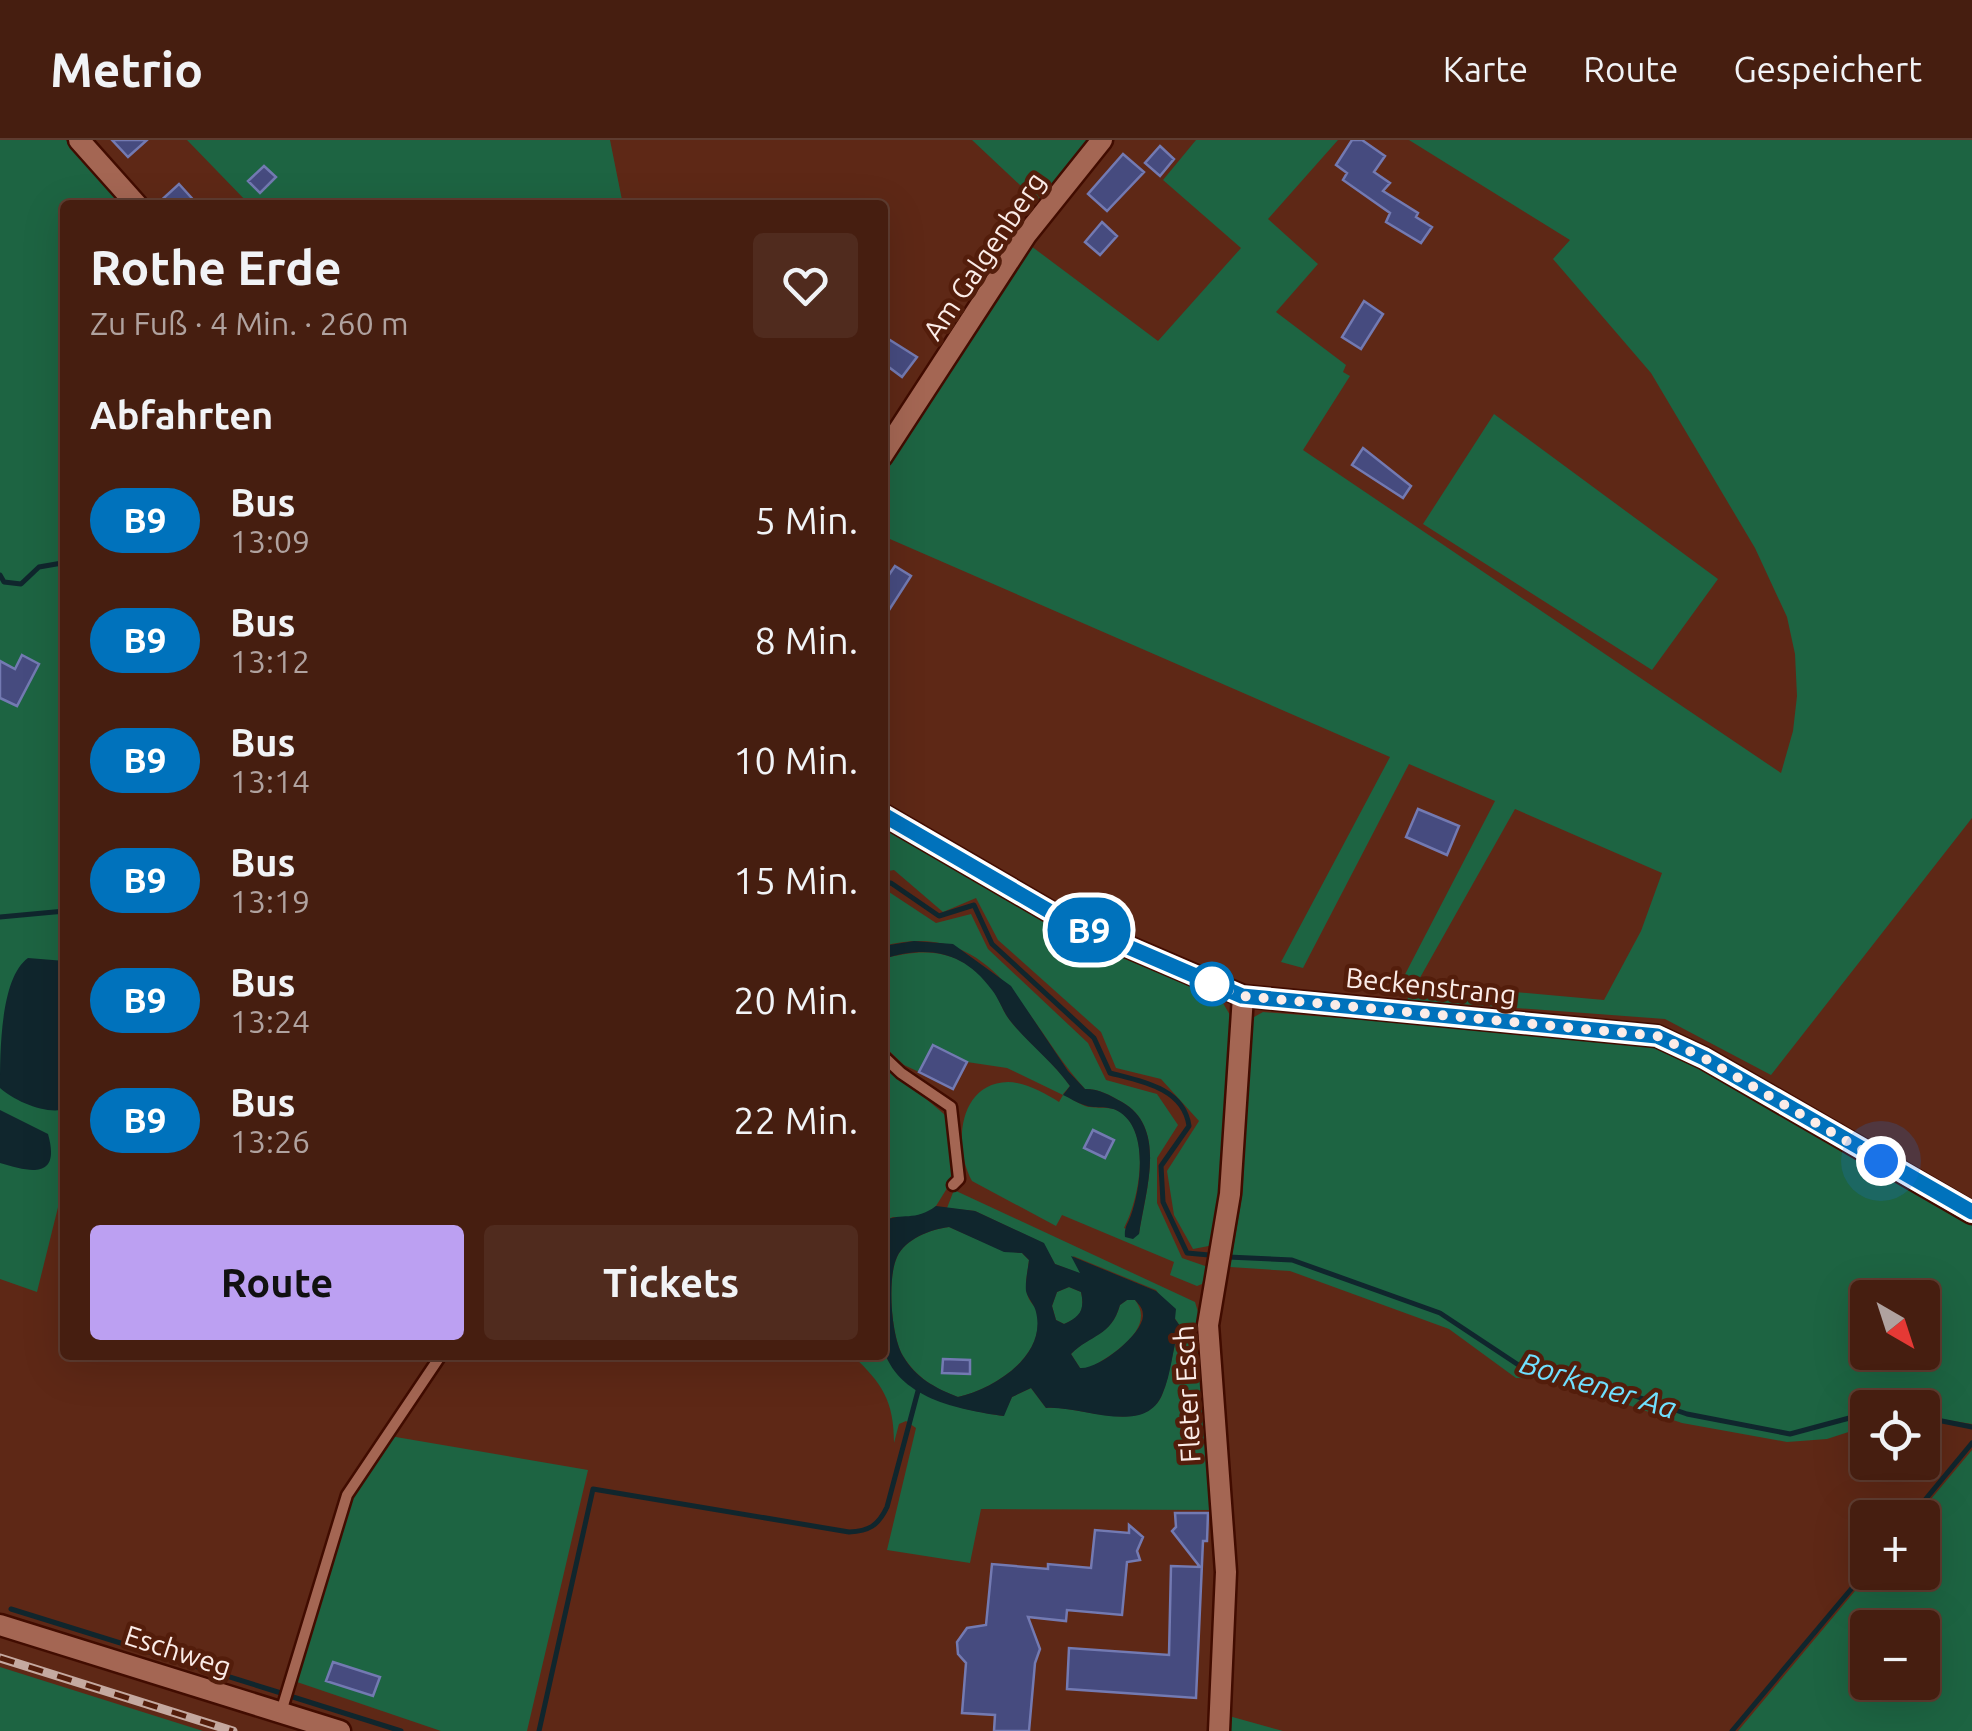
<!DOCTYPE html>
<html lang="de">
<meta charset="utf-8">
<style>
body{margin:0;font-family:Ubuntu,sans-serif;background:#502b1e;color:#f1f3f6;height:100vh;display:flex;flex-direction:column;font-size:38px;white-space:nowrap}
*{box-sizing:border-box;margin:0}
p{font-size:32px;color:#b0a29f}
.icon{flex:none;width:55px;height:55px;fill:none;stroke:currentColor;stroke-width:2;stroke-linecap:round;stroke-linejoin:round}
.map{position:relative;flex:1;overflow:hidden}
.sheet{position:absolute;left:60px;top:60px;width:828px;height:1160px;display:flex;flex-direction:column;background:#461e10;border-radius:10px;box-shadow:0 10px 40px #0002,0 0 0 2px #5e3c30}
.sheet>*{flex:none}
.badge{padding:0 20px;border-radius:32px;font-size:35px;line-height:65px}
.needle{width:65px;rotate:141deg}
.fabs{position:absolute;left:1850px;top:1140px;display:grid;gap:20px}
.fabs a{display:grid;place-items:center;width:90px;height:90px;border-radius:10px;background:#461e10;box-shadow:0 10px 40px #0002,0 0 0 2px #5e3c30;font-size:50px}
.you{position:absolute;width:50px;height:50px;margin:-25px;border:8px solid #fff;border-radius:50%;background:#1a73e8;box-shadow:0 0 0 15px #1a73e833}
.map>.badge{position:absolute;translate:-50% -50%;box-shadow:0 0 0 5px #fff}
h2{padding:0 30px;font-size:38px;line-height:90px}
.round{display:grid;place-items:center;flex:none;width:105px;height:105px;border-radius:10px;background:#502b1e}
.headline{display:flex;align-items:center;justify-content:space-between;height:170px;padding:0 30px}
h1{font-size:48px;font-weight:600;line-height:75px}
.button{display:flex;gap:20px;margin-top:auto;padding:20px 30px}
.button a{flex:1;height:115px;border-radius:10px;background:#bca0f2;color:#111;font-size:40px;font-weight:600;line-height:115px;text-align:center}
.button a+a{background:#502b1e;color:#f1f3f6}
ul{padding:0;list-style:none}
li{display:flex;align-items:center;gap:30px;height:120px;padding:0 30px}
li div{flex:1}
li b{display:block;font-size:38px}
li em{font-style:normal}
li .badge{min-width:110px;font-weight:700;text-align:center}
header{display:flex;align-items:center;gap:60px;box-sizing:border-box;height:140px;padding:0 50px;background:#461e10;border-bottom:2px solid #5e3c30}
header strong{font-size:48px}
nav{display:flex;gap:55px;margin-inline-start:auto;font-size:35px}
.map>svg:first-child{display:block}
.green{fill:#1d6442;fill-rule:evenodd}
.water{fill:#10262d;fill-rule:evenodd}
.lines{fill:none;stroke-linecap:round;stroke-linejoin:round}
.stream{stroke:#10262d;stroke-width:5}
.building{fill:#464b7f;stroke:#737ab2;stroke-width:2.5}
.service-casing{stroke:#410c00;stroke-width:15}
.minor-casing{stroke:#410c00;stroke-width:25}
.service{stroke:#a46653;stroke-width:10}
.minor{stroke:#a46653;stroke-width:20}
.rail-casing{stroke:#c5a9a0;stroke-width:9}
.rail{stroke:#531d0b;stroke-width:5;stroke-dasharray:15;stroke-linecap:butt}
.line-casing{stroke:#fff;stroke-width:22}
.line{stroke:#0072bc;stroke-width:15}
.walk{stroke:#fbece8;stroke-width:10;stroke-dasharray:0 18}
.stop-dot{fill:#fff;stroke:#0072bc;stroke-width:5}
.labels{text-anchor:middle;stroke-width:9;stroke-linejoin:round;paint-order:stroke}
.street-label{font-size:28px;fill:#fbece8;stroke:#531d0b}
.water-label{font-size:30px;font-style:italic;fill:#70e0ff;stroke:#531d0b}
</style>
<header>
<strong>Metrio</strong>
<nav><a>Karte</a><a>Route</a><a>Gespeichert</a></nav>
</header>
<div class="map">
<svg width="1972" height="1591" viewBox="0 0 1972 1591">
<rect width="100%" height="100%" fill="#5e2816"/>
<!-- green -->
<path class="green" d="M0,0H66L124,65H65V1039L37,1152L0,1139Z
M187,0H610L623,65H250Z
M972,0H1091L1039,63Z
M1196,0H1338L1268,79L1318,124L1276,172L1346,225L1343,232L1350,236L1303,310L1781,633L1793,591L1797,556L1795,514L1787,477L1755,408L1651,233L1553,119L1570,100L1409,0H1972V678L1771,935L1665,879L1407,860L1416,844L1399,846L1495,661L1409,624L1303,828L1281,822L1390,617L883,396L882,329L1027,103L1158,201L1241,108L1163,40ZM1515,669L1662,733L1641,791L1604,860L1417,843Z
M1494,274L1718,439L1652,530L1423,384Z
M883,683L1217,853L1230,875L1225,1049L1214,1105L1193,1109L1174,1075L1167,1031L1199,981L1161,939L1116,928L1101,892L998,800L976,758L943,772L894,730L883,732Z
M889,752L936,783L971,774L988,809L1088,903L1106,940L1157,954L1178,985L1157,1018V1063L1182,1118L1208,1127L1202,1144L1197,1146L1170,1135L1174,1122L1062,1075L1056,1086L972,1041C953,1007 958,943 1008,942C1024,942 1045,953 1059,962L1063,955L1007,928L967,922L933,905L919,932L904,925L883,905L882,819C928,807 962,809 993,850C1000,860 1003,873 1012,883C1031,905 1053,922 1070,946L1063,954C1070,958 1078,963 1085,966C1098,970 1111,964 1123,974C1151,997 1139,1060 1124,1088L1139,1094C1145,1052 1168,988 1122,962C1109,955 1100,949 1085,949C1025,883 996,777 883,806V753Z
M1263,872L1651,902L1972,1083V1284L1923,1276L1922,1268H1868L1867,1286L1827,1299L1787,1302L1682,1283L1550,1239L1516,1238L1449,1189L1290,1131L1230,1127L1243,1050L1247,881ZM1868,1158H1922V1212H1868Z
M882,921L945,975L950,991L954,1037L936,1066L926,1074L911,1079L893,1077L883,1081Z
M954,1050L1195,1162L1201,1182L1205,1301L1218,1370L981,1369L970,1423L887,1410L916,1288L906,1281L899,1284L894,1303C894,1261 882,1243 852,1215L867,1218L883,1213C911,1257 955,1269 1003,1276L1012,1257L1031,1248L1046,1268C1080,1265 1144,1296 1162,1255C1171,1233 1172,1209 1180,1186L1156,1150L1073,1116L1081,1134L1055,1124L1043,1103L975,1071L947,1068Z
M949,1087L1004,1111L1022,1113L1029,1120C1028,1132 1023,1147 1029,1159C1033,1166 1035,1165 1037,1173C1046,1216 994,1249 958,1257C934,1248 917,1238 903,1216C891,1196 887,1138 897,1117C905,1099 931,1089 949,1087Z
M1069,1147L1081,1152C1085,1170 1081,1177 1064,1184L1056,1180L1052,1166L1057,1152Z
M1127,1160H1135C1158,1189 1109,1217 1088,1229L1080,1228L1071,1214C1090,1194 1111,1197 1120,1165Z
M390,1296L588,1330L527,1591H441L294,1541L356,1344Z
M1972,1310V1591H1738L1870,1433L1922,1432V1378L1916,1377ZM1868,1488H1922V1542H1868Z
M0,1527L203,1591H0Z
M1229,1576L1283,1591H1229Z"/>
<!-- water -->
<path class="water" d="M914,801L953,804L1011,846L1068,931L1085,949C1100,949 1109,955 1122,962C1168,988 1145,1052 1139,1094L1133,1099L1125,1097C1124,1087 1128,1084 1131,1075C1141,1047 1148,992 1121,973C1109,964 1097,970 1084,965C1077,963 1070,958 1063,955L1070,946C1053,922 1030,905 1012,883C1003,873 1000,860 992,850C963,810 927,805 883,819V806Z
M28,818L65,821V969C47,975 14,961 0,948C0,913 0,838 28,818Z
M0,970L48,994C61,1040 30,1032 0,1023Z
M936,1066L975,1071L1044,1103L1055,1124L1080,1133L1071,1116L1156,1151L1176,1169L1175,1179L1180,1186C1172,1208 1172,1233 1162,1255C1144,1297 1080,1265 1046,1268L1031,1248L1012,1257L1004,1276C959,1270 896,1258 883,1207V1081C902,1072 915,1082 936,1066ZM949,1087L1004,1112L1022,1113L1029,1120C1028,1129 1025,1142 1026,1151C1028,1159 1035,1165 1036,1172C1047,1216 994,1249 958,1257C935,1248 916,1238 903,1216C891,1196 887,1138 897,1117C905,1099 931,1089 949,1087ZM1069,1147L1081,1152C1085,1170 1080,1177 1064,1184L1056,1180L1052,1166L1057,1152ZM1127,1160H1135C1140,1166 1143,1168 1143,1176C1142,1195 1098,1230 1080,1228L1071,1214C1091,1194 1111,1197 1120,1165Z"/>
<g class="lines">
<!-- stream -->
<path class="stream" d="M0,435L4,442L21,444L39,427L62,423L65,426
M882,744L891,743L939,776L974,765L992,804L1094,898L1110,933C1141,941 1184,948 1189,986L1161,1026L1163,1062L1187,1113L1209,1115
M0,777L65,771
M1228,1117L1292,1120L1440,1173L1523,1228H1554L1687,1274L1790,1294L1868,1273
M1922,1277L1972,1287
M1910,1378L1972,1303
M11,1469L281,1553
M293,1557L401,1591
M539,1591L593,1349L849,1392C869,1391 878,1386 887,1367L918,1251
M1732,1591L1868,1429"/>
</g>
<!-- building -->
<path class="building" d="M112,0H147L128,17Z
M1352,0H1362L1385,16L1374,32L1390,43L1383,51L1418,73L1416,77L1432,87L1421,103L1386,82L1390,73L1343,40L1347,33L1336,25Z
M1160,6L1174,19L1160,36L1145,23Z
M1123,14L1144,32L1107,71L1088,54Z
M264,26L276,37L260,53L248,41Z
M179,44L198,65H156Z
M1102,82L1117,96L1100,115L1085,102Z
M1364,161L1383,174L1361,209L1342,197Z
M882,195L917,217L902,237L882,222Z
M1363,308L1411,346L1403,358L1352,325Z
M895,426L911,436L882,481V445Z
M22,515L39,524L17,566L0,558V521L15,529Z
M1418,669L1459,686L1447,715L1406,697Z
M933,905L967,922L953,949L919,932Z
M1093,990L1114,1000L1105,1018L1084,1008Z
M943,1219L970,1220V1234L942,1233Z
M1175,1373H1208L1207,1401H1203L1196,1558L1067,1549L1069,1508L1169,1515L1171,1426L1200,1427L1172,1391L1176,1387Z
M1129,1385L1143,1397L1137,1411L1140,1420L1127,1422L1122,1475L1067,1470L1066,1481L1028,1477L1040,1509L1035,1523L1029,1591H994L995,1575L962,1573L966,1523L958,1514L957,1502L967,1488L986,1485L992,1424L1048,1429V1424L1091,1428L1095,1390L1129,1393Z
M333,1522L380,1537L373,1556L326,1541Z"/>
<g class="lines">
<!-- service casing -->
<g class="service-casing">
<path id="service" d="M882,915L901,933L951,967L959,1039L953,1045
M281,1572L347,1355L441,1215"/>
</g>
<!-- minor casing -->
<g class="minor-casing">
<path id="minor" d="M79,0L137,65
M882,316L1026,95L1102,0
M882,674L1061,778L1243,856L1657,896L1704,918L1972,1073
M0,1485L340,1591
M1219,1591L1226,1432L1208,1185L1230,1054L1243,856"/>
</g>
<!-- service -->
<use href="#service" class="service"/>
<!-- minor -->
<use href="#minor" class="minor"/>
<!-- rail casing -->
<g class="rail-casing">
<path id="rail" d="M0,1518L233,1591"/>
</g>
<!-- rail -->
<use href="#rail" class="rail"/>
</g>
<g class="lines">
<!-- line casing -->
<g class="line-casing">
<path id="line" d="M882,674L1061,778L1242,856L1657,896L1704,918L1972,1072"/>
</g>
<!-- line -->
<use href="#line" class="line"/>
<!-- walk -->
<path class="walk" d="M1212,844L1242,856L1657,896L1704,918L1881,1021"/>
</g>
<!-- markers -->
<circle class="stop-dot" cx="1212" cy="844" r="20"/>
<g class="labels">
<!-- street labels -->
<g class="street-label">
<text transform="translate(984 116) rotate(-56)" y="10">Am Galgenberg</text>
<text transform="translate(1431 846) rotate(6)" y="10">Beckenstrang</text>
<text transform="translate(1187 1254) rotate(-93)" y="10">Fleter Esch</text>
<text transform="translate(178 1511) rotate(18)" y="10">Eschweg</text>
</g>
<!-- water labels -->
<g class="water-label">
<text transform="translate(1598 1246) rotate(17)" y="10">Borkener Aa</text>
</g>
</g>
</svg>
<div class="fabs">
<a><svg class="needle" viewBox="-14 -14 28 28"><path d="M0-13l5 13h-10z" fill="#e53935"/><path d="M0 13l5-13h-10z" fill="#b0a29f"/></svg></a>
<a><svg class="icon" aria-label="locate" viewBox="0 0 24 24"><circle cx="12" cy="12" r="6"/><path d="M12 2v4M12 18v4M2 12h4M18 12h4"/></svg></a>
<a>+</a>
<a>−</a>
</div>
<div class="you" style="left:1881px;top:1021px"></div>
<b class="badge" style="left:1089px;top:790px;background:#0072bc;color:#fff">B9</b>
<section class="sheet">
<div class="headline"><div><h1>Rothe Erde</h1><p>Zu Fuß · 4 Min. · 260 m</p></div><a class="round"><svg class="icon" aria-label="heart" viewBox="0 0 24 24"><path d="M12 20l-8-8c-3-5 5-10 8-4 3-6 11-1 8 4z"/></svg></a></div>
<h2>Abfahrten</h2>
<ul>
<li><span class="badge" style="background:#0072bc;color:#fff">B9</span><div><b>Bus</b><p>13:09</p></div><em>5 Min.</em></li>
<li><span class="badge" style="background:#0072bc;color:#fff">B9</span><div><b>Bus</b><p>13:12</p></div><em>8 Min.</em></li>
<li><span class="badge" style="background:#0072bc;color:#fff">B9</span><div><b>Bus</b><p>13:14</p></div><em>10 Min.</em></li>
<li><span class="badge" style="background:#0072bc;color:#fff">B9</span><div><b>Bus</b><p>13:19</p></div><em>15 Min.</em></li>
<li><span class="badge" style="background:#0072bc;color:#fff">B9</span><div><b>Bus</b><p>13:24</p></div><em>20 Min.</em></li>
<li><span class="badge" style="background:#0072bc;color:#fff">B9</span><div><b>Bus</b><p>13:26</p></div><em>22 Min.</em></li>
</ul>
<div class="button"><a>Route</a><a>Tickets</a></div>
</section>
</div>
